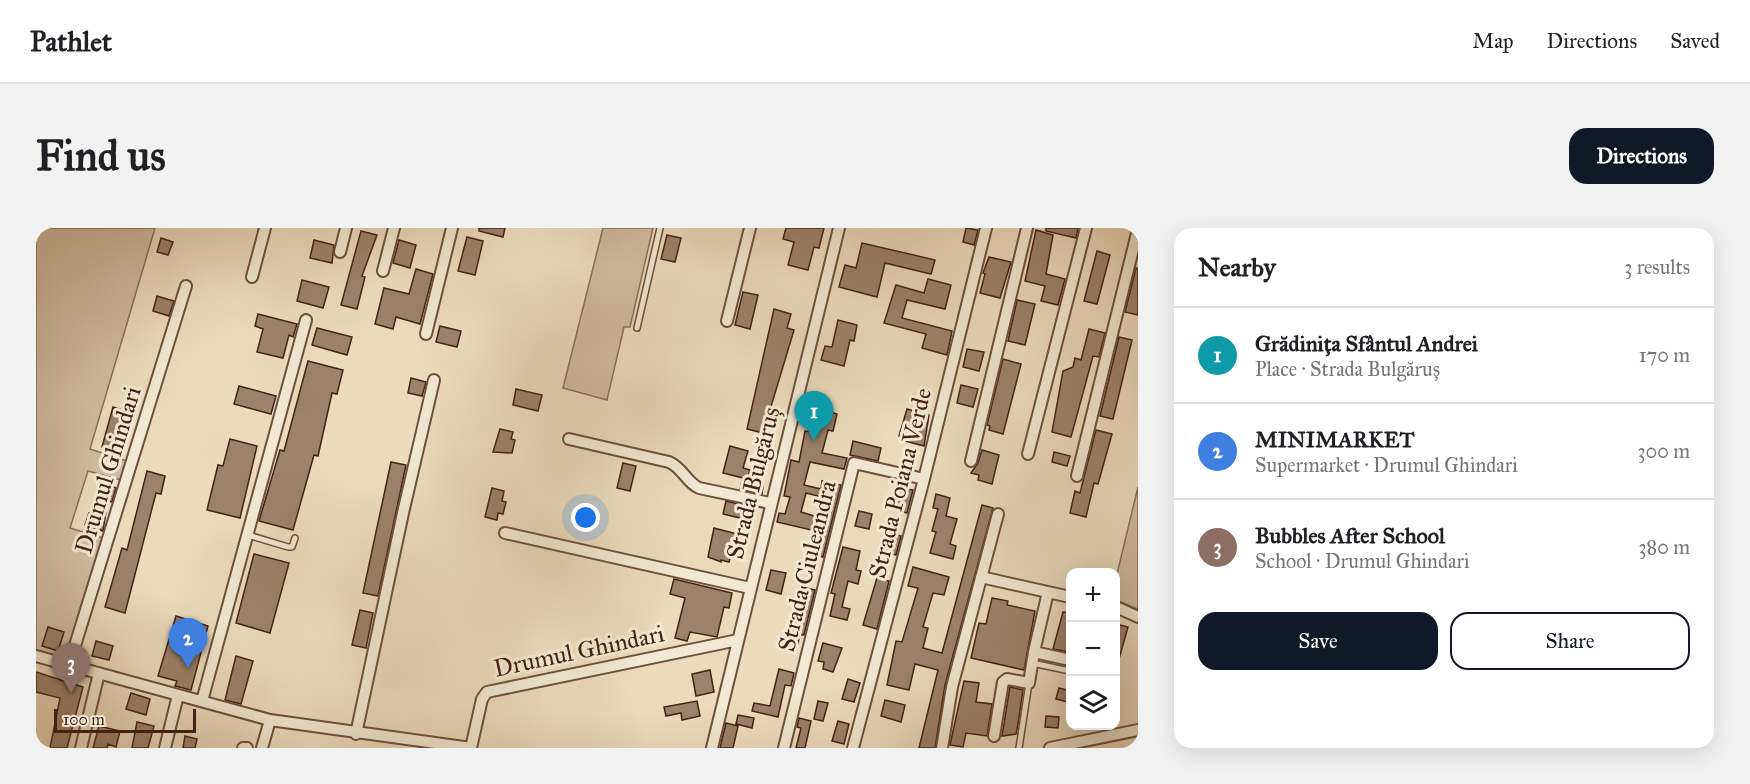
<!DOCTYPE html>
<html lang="en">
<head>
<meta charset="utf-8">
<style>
  body { margin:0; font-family:"IM FELL Great Primer",serif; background:#f2f2f2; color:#202124 }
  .controls { position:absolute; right:18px; bottom:18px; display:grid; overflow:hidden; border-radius:12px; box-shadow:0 6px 24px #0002 }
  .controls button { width:54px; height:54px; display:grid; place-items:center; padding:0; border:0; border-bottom:2px solid #e0e0e0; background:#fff; color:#202124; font:30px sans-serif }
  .scale { position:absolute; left:18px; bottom:15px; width:142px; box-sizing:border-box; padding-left:6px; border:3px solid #442215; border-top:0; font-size:16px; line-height:21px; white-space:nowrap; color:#442215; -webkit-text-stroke:4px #f2e8d3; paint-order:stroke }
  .you { position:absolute; left:550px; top:290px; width:21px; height:21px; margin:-15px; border:4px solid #fff; border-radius:50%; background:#1a73e8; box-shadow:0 0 0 9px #1a73e833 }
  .badge { display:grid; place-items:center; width:39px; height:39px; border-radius:50%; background:#111827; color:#fff; font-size:20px; font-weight:700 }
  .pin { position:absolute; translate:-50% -50px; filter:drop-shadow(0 2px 3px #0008) }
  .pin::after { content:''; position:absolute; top:32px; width:21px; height:18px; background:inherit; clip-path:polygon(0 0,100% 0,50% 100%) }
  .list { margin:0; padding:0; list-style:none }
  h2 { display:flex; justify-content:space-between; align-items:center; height:78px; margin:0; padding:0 24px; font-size:26px }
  h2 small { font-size:20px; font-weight:400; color:#757577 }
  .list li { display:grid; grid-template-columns:39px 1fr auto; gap:18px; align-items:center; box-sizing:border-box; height:96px; padding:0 24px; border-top:2px solid #e0e0e0 }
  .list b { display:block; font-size:22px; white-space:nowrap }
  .list p { margin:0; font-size:20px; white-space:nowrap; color:#757577 }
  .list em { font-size:20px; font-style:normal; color:#757577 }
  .actions { display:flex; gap:12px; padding:18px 24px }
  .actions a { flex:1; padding:14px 0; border:2px solid #111827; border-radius:18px; text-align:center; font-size:21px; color:#111827 }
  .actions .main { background:#111827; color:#fff }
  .icon { flex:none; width:33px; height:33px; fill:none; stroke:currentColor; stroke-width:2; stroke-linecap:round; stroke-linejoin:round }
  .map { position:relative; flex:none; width:1102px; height:520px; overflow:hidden; border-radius:18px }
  header { display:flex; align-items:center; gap:36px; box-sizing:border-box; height:84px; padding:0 30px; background:#fff; border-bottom:2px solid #e0e0e0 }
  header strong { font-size:28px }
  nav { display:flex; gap:33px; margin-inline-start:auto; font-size:21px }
  .intro { display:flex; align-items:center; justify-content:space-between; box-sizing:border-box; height:144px; padding:0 36px }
  h1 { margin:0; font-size:42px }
  .button { padding:15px 27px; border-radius:18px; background:#111827; color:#fff; font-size:21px; font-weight:700 }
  main { display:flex; gap:36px; padding:0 36px }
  aside { flex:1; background:#fff; border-radius:18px; box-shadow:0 6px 24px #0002 }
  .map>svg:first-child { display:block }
  .green { fill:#cfbca0; stroke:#8a6f5a; stroke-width:1.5 }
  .building { fill:#9b826c; stroke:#442215; stroke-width:1.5; fill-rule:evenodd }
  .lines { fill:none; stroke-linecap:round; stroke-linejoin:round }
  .lane-casing { stroke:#6e503f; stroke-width:8 }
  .street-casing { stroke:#6e503f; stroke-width:14 }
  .lane { stroke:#f2e8d3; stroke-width:5 }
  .street { stroke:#f2e8d3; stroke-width:10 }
  .labels { text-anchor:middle; stroke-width:6; stroke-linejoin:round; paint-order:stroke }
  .street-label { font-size:24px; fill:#442215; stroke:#f2e8d3 }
</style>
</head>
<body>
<header>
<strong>Pathlet</strong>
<nav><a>Map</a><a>Directions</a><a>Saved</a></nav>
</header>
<div class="intro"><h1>Find us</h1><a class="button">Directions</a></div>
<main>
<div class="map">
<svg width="1102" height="520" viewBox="0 0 1102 520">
  <rect width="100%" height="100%" fill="#ebdbbc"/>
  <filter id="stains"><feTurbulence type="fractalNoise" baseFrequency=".00333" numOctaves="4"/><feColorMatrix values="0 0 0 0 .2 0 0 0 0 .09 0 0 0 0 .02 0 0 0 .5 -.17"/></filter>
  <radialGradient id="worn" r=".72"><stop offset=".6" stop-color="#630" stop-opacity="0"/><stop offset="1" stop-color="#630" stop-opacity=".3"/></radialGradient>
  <path class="green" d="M0 0H119L54 221 91 233 85 252 52 243 34 300 67 310 29 431 0 423Z
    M567 0H617L594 99H588L571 172 527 160Z
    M1102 259V381L1080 372V350Z"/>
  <path class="building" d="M443 0H469L467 9 443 3Z
    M750 0H788L783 20 778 19 772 42 752 37 758 14 747 11Z
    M930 0 942 2 938 17 927 14Z
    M1010 0H1042L1040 10 1010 3Z
    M1000 2 1017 7 1010 46 1029 51 1022 77 1005 73 1009 58 989 53Z
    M325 3 341 7 326 48 329 49 321 81 305 77Z
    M631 7 645 10 639 34 625 31Z
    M431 9 447 13 439 47 422 43Z
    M125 10 137 14 132 27 121 24Z
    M278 12 298 17 296 35 274 30Z
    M363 12 380 17 374 40 357 35Z
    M826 15 899 32 895 46 849 35 841 69 803 59 809 37 820 40Z
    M1061 23 1074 27 1061 76 1048 73Z
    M953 29 975 34 964 70 944 65 949 46 947 45Z
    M1100 40H1102V87L1089 84Z
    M380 41 397 46 384 96 360 89 357 101 339 96 348 60 373 66Z
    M892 51 915 57 909 81 871 72 866 90 916 103 911 127 886 120 890 106 848 95 860 57 888 65Z
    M266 52 293 59 287 80 261 73Z
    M707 64 722 67 714 101 699 97Z
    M121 68 138 73 133 88 117 83Z
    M981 72 999 76 989 117 972 113Z
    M738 81 755 86 751 100 758 102 727 205 711 201Z
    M222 86 261 96 257 109 253 107 247 130 221 124 227 101 219 98Z
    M802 92 821 97 818 113 814 112 808 138 785 132 789 118 796 119Z
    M404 98 425 103 421 119 400 114Z
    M281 100 316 109 311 127 276 117Z
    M1053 101 1069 105 1063 129 1057 128 1035 209 1016 204 1027 143 1037 139 1039 130 1045 132Z
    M1083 109 1096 112 1077 191 1064 188Z
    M931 121 948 124 943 143 927 139Z
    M967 131 985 136 967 206 953 202 954 198 951 197Z
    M272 133 307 142 301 166 296 165 282 228 278 227 257 302 223 293 244 222 248 223Z
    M375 150 390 154 386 168 372 165Z
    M925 157 942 161 937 179 921 175Z
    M203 158 240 168 235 186 198 176Z
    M480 161 506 167 502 183 477 177Z
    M77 179 98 186 86 225 66 219Z
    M779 180 801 186 797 203 792 202 786 225 811 230 808 241 774 234 768 257 785 261 786 253 805 257 787 329 774 325 780 303 741 294 743 285 749 286 754 269 748 268 755 232 763 234 769 203 776 204ZM770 265 790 270 785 290 765 284Z
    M871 181 893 187 888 218 869 213 870 210 863 208Z
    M464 201 477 204 475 211 479 212 476 225 457 224Z
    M1060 202 1076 206 1062 256 1058 255 1050 289 1034 285 1039 263 1044 265Z
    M194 211 221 218 204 290 171 282 182 237 187 238Z
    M817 213 845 220 842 233 814 227Z
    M694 218 712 223 707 240 714 242 711 251 687 245Z
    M946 222 963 227 956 256 942 252 943 247 935 245 942 235Z
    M1018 224 1034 228 1031 238 1016 234Z
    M355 234 370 237 342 368 327 365Z
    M587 235 600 238 594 263 581 260Z
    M111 243 129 248 125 266 120 265 89 385 69 379 86 320 91 322Z
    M706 253 727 258 726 266 704 261Z
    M72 257 80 260 76 274 67 271Z
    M863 259 877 262 871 285 857 281Z
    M456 260 468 263 466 273 470 274 467 286 462 285 461 292 449 289Z
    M900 266 914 270 910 288 921 291 914 316 920 318 917 331 894 325 900 304 896 303 902 281 897 280Z
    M690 273 711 278 708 291 687 286Z
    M946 277 957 280 909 457 899 520H883L902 442 879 436 873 462 851 457 860 413 866 414 882 360 872 358 877 339 913 349 908 367 897 365 887 399 892 400 887 420 906 425Z
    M59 281 70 284 67 303 49 297 53 285 57 286Z
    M823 283 836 286 833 301 819 298Z
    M678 300 705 307 702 317 698 316 693 334 685 332V334L672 329Z
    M851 304 865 308 860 327 846 323Z
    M807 319 824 323 820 342 825 343 822 356 812 353 806 379 814 381 811 392 794 388 799 366 795 365Z
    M218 326 253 335 234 405 200 395Z
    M735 342 750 345 745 366 730 362Z
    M841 350 853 353 841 401 827 397Z
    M638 351 696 365 693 380 688 379 681 409 654 404 651 413 639 410 649 370 634 366Z
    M766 359 779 362 768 407H764L761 419 749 416Z
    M956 370 972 373 971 377 999 383 988 442 935 430 943 395 950 396Z
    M324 382 337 385 330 420 316 417Z
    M1027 384 1035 385 1034 424 1017 421Z
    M140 388 172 398 155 462 139 458 141 453 122 448Z
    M1080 396 1092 399 1083 431H1080Z
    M12 399 28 404 22 423 6 418Z
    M60 413 77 418 73 432 56 428Z
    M787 415 806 420 797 444 787 441 788 434 782 433Z
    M200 428 217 433 205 476 189 472Z
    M743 441 758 445 755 458 749 457 742 489 716 483 718 475 734 478Z
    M674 442 678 464 660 468 656 446Z
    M0 444 47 459 31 520H14L24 470 0 464Z
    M812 451 824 455 818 474 806 471Z
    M928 453 943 455 940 474 956 476 951 508 930 505 927 519 914 517Z
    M974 459 987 462 982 496 980 506 966 508Z
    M1023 460 1035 463V475L1020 471Z
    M95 465 114 471 110 487 90 481Z
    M849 472 869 477 865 494 845 488Z
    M661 473 664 488 646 492 645 485 630 488 628 479Z
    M782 473 792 475 787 493 778 491Z
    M702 487 718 490 716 500 700 496Z
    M1010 488 1023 489 1022 500 1009 499Z
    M763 490 775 493 769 520H760L765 500 761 499Z
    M802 493 813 496 808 516 796 513Z
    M101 494 118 498 112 520H96Z
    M690 495 702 498 697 520H684Z
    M63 498 84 503 80 519 72 516 71 520H57Z
    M149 508 161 511 159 520H147Z"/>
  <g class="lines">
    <g class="lane-casing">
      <path id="lane" d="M601 100 624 0
        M212 307 252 319H256L259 310
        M996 435 1034 443
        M983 520 993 455"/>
    </g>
    <g class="street-casing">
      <path id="street" d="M304 24 310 0
        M347 43 358 0
        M216 49 229 0
        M691 93 714 0
        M390 106 416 0
        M533 211 633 234C647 240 650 254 663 260L734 275
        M992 226 1050 0
        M935 233 991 0
        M1041 248 1102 1
        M469 305 714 360
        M945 349 1034 369
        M1012 364 998 424 1034 432
        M1080 379 1102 389
        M0 428 234 492 435 520 446 471 451 464 702 412
        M33 437 150 58
        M166 473 270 92
        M320 506 367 285 398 152
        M958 508 967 454 971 451 993 455 998 424
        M45 520 63 445
        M129 520 142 467
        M207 520H211
        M226 520 234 492
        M676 520 803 0
        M748 520 818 235 888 251
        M817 520 888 251 950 0
        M906 520 916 459 962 286
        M1014 520 1102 502"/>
    </g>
    <use href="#lane" class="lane"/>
    <use href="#street" class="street"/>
  </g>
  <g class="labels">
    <g class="street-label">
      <text transform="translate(72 242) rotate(-73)" y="8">Drumul Ghindari</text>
      <text transform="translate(717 255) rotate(-76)" y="8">Strada Bulgăruș</text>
      <text transform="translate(864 255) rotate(-76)" y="8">Strada Poiana Verde</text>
      <text transform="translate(771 338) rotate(-76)" y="8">Strada Ciuleandra</text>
      <text transform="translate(543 423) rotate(-12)" y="8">Drumul Ghindari</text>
    </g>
  </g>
  <rect width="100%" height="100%" filter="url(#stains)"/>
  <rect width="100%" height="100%" fill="url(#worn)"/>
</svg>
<div class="controls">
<button>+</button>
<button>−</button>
<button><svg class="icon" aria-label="layers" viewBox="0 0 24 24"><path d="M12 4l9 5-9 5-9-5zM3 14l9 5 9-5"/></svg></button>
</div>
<div class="scale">100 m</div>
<div class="you"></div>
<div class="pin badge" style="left:778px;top:213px;background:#0f9aa8">1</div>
<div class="pin badge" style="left:152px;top:440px;background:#3f7fe0">2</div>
<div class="pin badge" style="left:35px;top:465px;background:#8d6e63">3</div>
</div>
<aside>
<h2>Nearby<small>3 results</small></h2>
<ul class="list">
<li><span class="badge" style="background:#0f9aa8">1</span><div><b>Grădinița Sfântul Andrei</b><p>Place · Strada Bulgăruș</p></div><em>170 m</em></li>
<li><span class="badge" style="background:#3f7fe0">2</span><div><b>MINIMARKET</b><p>Supermarket · Drumul Ghindari</p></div><em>300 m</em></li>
<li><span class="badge" style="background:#8d6e63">3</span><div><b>Bubbles After School</b><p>School · Drumul Ghindari</p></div><em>380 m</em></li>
</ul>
<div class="actions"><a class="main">Save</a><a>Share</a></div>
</aside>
</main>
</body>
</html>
